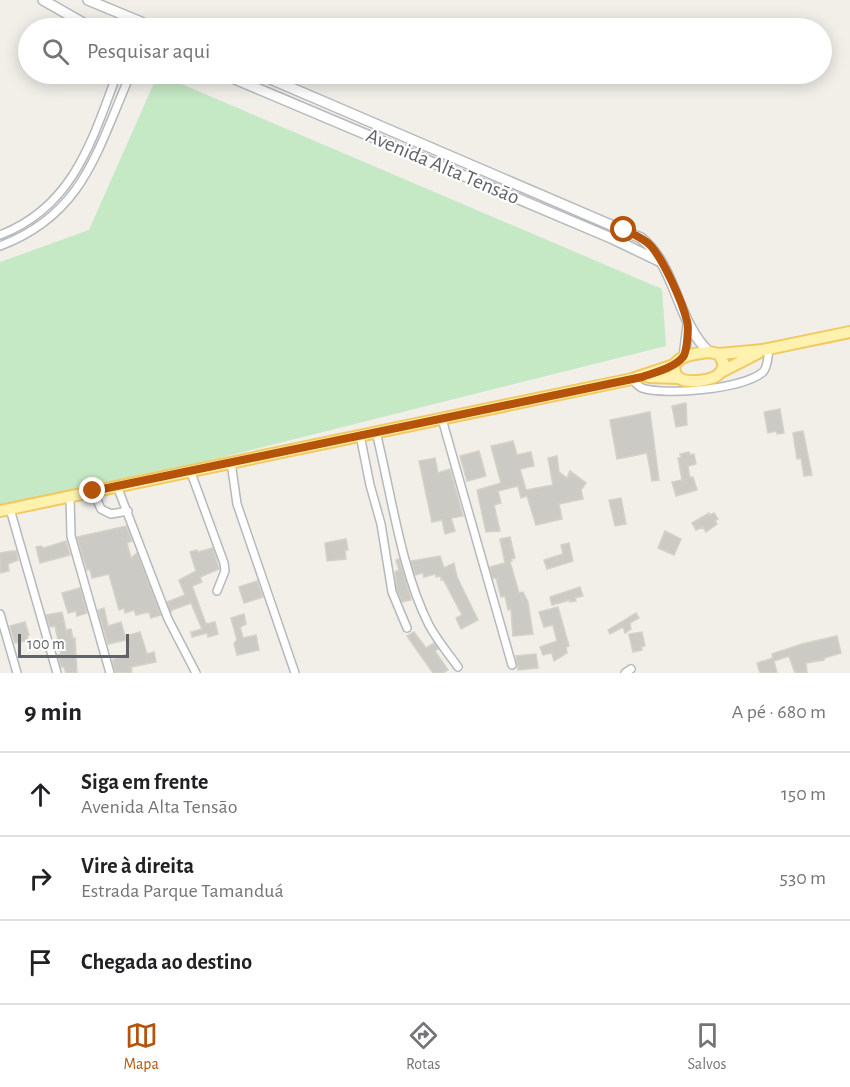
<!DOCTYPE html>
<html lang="pt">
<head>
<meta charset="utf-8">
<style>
  body { margin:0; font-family:"Alegreya Sans",sans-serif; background:#f2f2f2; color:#202124 }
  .scale { position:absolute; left:18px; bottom:15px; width:111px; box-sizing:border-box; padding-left:6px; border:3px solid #5f6368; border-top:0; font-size:16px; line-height:21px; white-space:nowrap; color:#5f6368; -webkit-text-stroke:4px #fff; paint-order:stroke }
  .stop { position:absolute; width:18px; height:18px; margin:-14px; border:4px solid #b45309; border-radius:50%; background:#fff }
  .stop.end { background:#b45309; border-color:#fff; box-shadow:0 2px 6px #0008 }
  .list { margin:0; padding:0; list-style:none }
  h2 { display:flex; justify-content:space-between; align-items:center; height:78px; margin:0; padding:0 24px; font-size:26px }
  h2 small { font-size:20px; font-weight:400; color:#757577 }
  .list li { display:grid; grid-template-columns:39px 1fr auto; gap:18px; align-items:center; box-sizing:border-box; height:84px; padding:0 24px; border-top:2px solid #e0e0e0 }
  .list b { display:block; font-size:22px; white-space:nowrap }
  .list p { margin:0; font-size:20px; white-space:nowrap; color:#757577 }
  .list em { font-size:20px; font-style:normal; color:#757577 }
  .icon { flex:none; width:33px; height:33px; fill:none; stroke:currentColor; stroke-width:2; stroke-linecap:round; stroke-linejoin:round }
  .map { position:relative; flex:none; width:850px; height:673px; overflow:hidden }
  .search { position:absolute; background:#fff; box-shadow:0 3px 15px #0003; left:18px; right:18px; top:18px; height:66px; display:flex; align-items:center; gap:15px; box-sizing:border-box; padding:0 21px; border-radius:33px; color:#757577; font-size:22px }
  .sheet { height:330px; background:#fff }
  nav { display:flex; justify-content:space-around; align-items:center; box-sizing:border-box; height:84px; border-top:2px solid #e0e0e0; background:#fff; font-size:16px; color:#757577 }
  nav a { display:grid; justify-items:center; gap:3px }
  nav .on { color:#b45309 }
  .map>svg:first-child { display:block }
  .green { fill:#c5e8c5 }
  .building { fill:#cccac5; stroke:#d6d1c6; stroke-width:1.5 }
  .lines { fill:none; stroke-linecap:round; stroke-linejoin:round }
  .street-casing { stroke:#b5b8bc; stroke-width:10 }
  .secondary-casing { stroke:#b6babf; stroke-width:12 }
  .primary-casing { stroke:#f2c960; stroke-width:14 }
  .street { stroke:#fff; stroke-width:7 }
  .secondary { stroke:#fff; stroke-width:9 }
  .primary { stroke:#fff2af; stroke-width:10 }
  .route { stroke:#b45309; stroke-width:8 }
  .labels { text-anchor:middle; stroke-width:4.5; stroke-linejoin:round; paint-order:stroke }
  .street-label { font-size:21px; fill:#5f6368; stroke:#fff }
</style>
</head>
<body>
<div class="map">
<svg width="850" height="673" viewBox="0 0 850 673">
  <rect width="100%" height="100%" fill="#f1efe8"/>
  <path class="green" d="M158 74 662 289 666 346 203 462 0 505V262L89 230Z"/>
  <path class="building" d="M686 403 687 425 676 427 672 406Z
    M780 409 784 433 777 434 776 431 768 433 764 412Z
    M650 412 659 480 652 481 647 453 617 459 610 420Z
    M803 431 812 475 804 476 801 458 797 459 793 433Z
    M513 441 517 455 531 452 534 466 520 469 526 490 553 485 548 458 557 456 559 472 567 478 570 471 586 483 581 490 583 499 559 504 562 519 536 525 527 496 521 498 518 486 498 491 501 503 494 505 500 531 486 532 477 490 501 483 491 446Z
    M479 451 486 476 467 481 460 456Z
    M689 452 690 455 694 454 696 464 688 466 690 478 693 477 697 490 676 496 672 482 682 480 678 458H681L680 454Z
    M435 458 438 473 450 469 463 516 451 518 455 531 445 534 442 520 432 522 419 461Z
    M621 498 626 524 615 526 609 500Z
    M709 513 710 515 714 513 718 519 715 521 717 524 706 532 703 527 696 530 692 523Z
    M126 526 132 541 127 543 131 558 137 553 161 615 151 618 149 612 136 615 134 610 125 613 124 608 119 610 109 574 92 578 90 569 87 570 77 537Z
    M665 531 681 539 674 555 658 548Z
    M510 537 515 558 511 559 512 561 510 562 519 593 523 592 528 602 533 634 513 636 511 609 508 610 505 596 501 597 496 578H493L490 567 505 563 500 539Z
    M346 539 348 550H345L346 559 327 561 325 543Z
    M66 541 70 555 40 563 36 547 41 546 44 548Z
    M569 543 573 561 547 569 544 560 563 554 561 545Z
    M213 548 219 569 200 577 202 582 192 586 206 624 215 622 218 634 208 637 207 633 192 637 191 632 202 629 191 603 172 610 171 612 167 602 185 595 179 580 196 571 190 552 197 550 198 552Z
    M12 551H16L18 560 8 564 9 571 0 573V553Z
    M440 556 444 568 454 563 457 577 478 620 461 629 456 618 462 615 443 579 441 580V576L436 577 435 574 424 577 423 573 415 575 411 561Z
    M399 559 410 595 411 600 402 602 397 590 395 573 396 571 399 570 396 560Z
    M257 581 263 597 244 603 239 587Z
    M580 587 583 596 575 598 576 601 570 602V600L552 605 550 597Z
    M80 588 87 613 77 616 76 611 68 613 62 593Z
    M558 607 569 646 566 647 567 653 554 661 552 653 543 655 540 647 557 641 553 625 544 627 539 612Z
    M104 608 108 626 121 622 126 640 108 644 98 610Z
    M62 612 66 630 71 629 73 639 75 638 77 673H66L64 667H61L58 655 61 654 55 626 50 627 46 615Z
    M636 613 639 618 630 623 631 629 625 633 623 627 610 634 608 630Z
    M244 614 246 624 240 627 243 638 256 635 259 650 237 655 234 643 237 640 231 618Z
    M25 622 29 635 27 636 28 640 15 643 10 626Z
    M140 632 147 654 154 652 156 662 131 667 132 672 116 673 112 660 130 653 126 636Z
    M414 632 426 648 434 643 438 649 435 651 448 670 443 673H433L407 636Z
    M642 632 645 646 641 647 642 650 633 652 629 634Z
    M837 636 841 653 824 658V660L806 663 807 673H795L789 656 774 661 777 673H760L757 663 773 658 772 654 802 644Z
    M536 654 538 668 518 670 516 656Z"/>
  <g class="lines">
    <g class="street-casing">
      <path id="street" d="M0 235C73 207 92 141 117 74
        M0 246C82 215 96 154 128 80L133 74
        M632 379C635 383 638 386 642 388 667 396 743 389 763 372 768 367 768 355 769 349
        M442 419 512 665
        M376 432C391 492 401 570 429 625 437 640 448 653 458 667
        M360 435 370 485 381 524 392 592 407 628
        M231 462 237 504 295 673
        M190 470 224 563 225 571 217 591
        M117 486 168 619 196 673
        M93 491 101 509 111 514 128 511
        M70 496 71 536 110 673
        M10 509 57 673
        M0 614 17 673
        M625 673 631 669"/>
    </g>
    <g class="secondary-casing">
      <path id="secondary" d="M43 0 92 28
        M88 0 141 22
        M126 28 129 25 141 22 150 28
        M223 74 611 238 661 262
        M259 74 641 238C677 267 676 321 709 352
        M684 357 688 325"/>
    </g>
    <g class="primary-casing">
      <path id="primary" d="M709 352 719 354 724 364C723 366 722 371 720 373 713 381 688 384 679 378 675 375 674 370 674 365 682 354 696 354 709 352Z
        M719 354 763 350 850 332
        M721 372 758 353
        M649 377 679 378
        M0 511 632 379 674 365"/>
    </g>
    <use href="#street" class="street"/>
    <use href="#secondary" class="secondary"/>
    <use href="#primary" class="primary"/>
  </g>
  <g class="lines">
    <path class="route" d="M93 491 642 377C656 372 674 368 683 357 687 352 689 327 687 321 682 301 664 261 651 246 644 238 633 234 624 230"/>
  </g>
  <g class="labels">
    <g class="street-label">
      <text transform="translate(443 166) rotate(23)" y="7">Avenida Alta Tensāo</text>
    </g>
  </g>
</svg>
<div class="scale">100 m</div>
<div class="stop" style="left:624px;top:230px"></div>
<div class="stop end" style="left:93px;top:491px"></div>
<div class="search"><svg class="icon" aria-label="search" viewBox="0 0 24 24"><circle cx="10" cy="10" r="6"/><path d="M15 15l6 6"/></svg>Pesquisar aqui</div>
</div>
<section class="sheet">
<h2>9 min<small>A pé · 680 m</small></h2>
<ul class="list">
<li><svg class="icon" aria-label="ahead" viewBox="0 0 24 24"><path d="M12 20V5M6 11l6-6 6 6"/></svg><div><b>Siga em frente</b><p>Avenida Alta Tensāo</p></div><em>150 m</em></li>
<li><svg class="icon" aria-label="right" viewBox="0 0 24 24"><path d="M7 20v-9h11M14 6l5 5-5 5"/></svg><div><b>Vire à direita</b><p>Estrada Parque Tamanduá</p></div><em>530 m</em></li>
<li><svg class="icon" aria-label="arrive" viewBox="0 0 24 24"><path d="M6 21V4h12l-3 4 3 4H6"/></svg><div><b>Chegada ao destino</b></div></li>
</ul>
</section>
<nav>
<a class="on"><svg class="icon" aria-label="map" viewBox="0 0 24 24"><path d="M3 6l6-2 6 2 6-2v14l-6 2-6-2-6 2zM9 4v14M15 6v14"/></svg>Mapa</a>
<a><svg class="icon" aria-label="directions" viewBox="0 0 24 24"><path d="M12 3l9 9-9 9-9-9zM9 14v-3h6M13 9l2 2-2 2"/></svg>Rotas</a>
<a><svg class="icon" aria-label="saved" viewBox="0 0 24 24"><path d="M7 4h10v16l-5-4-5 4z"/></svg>Salvos</a>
</nav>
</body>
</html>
